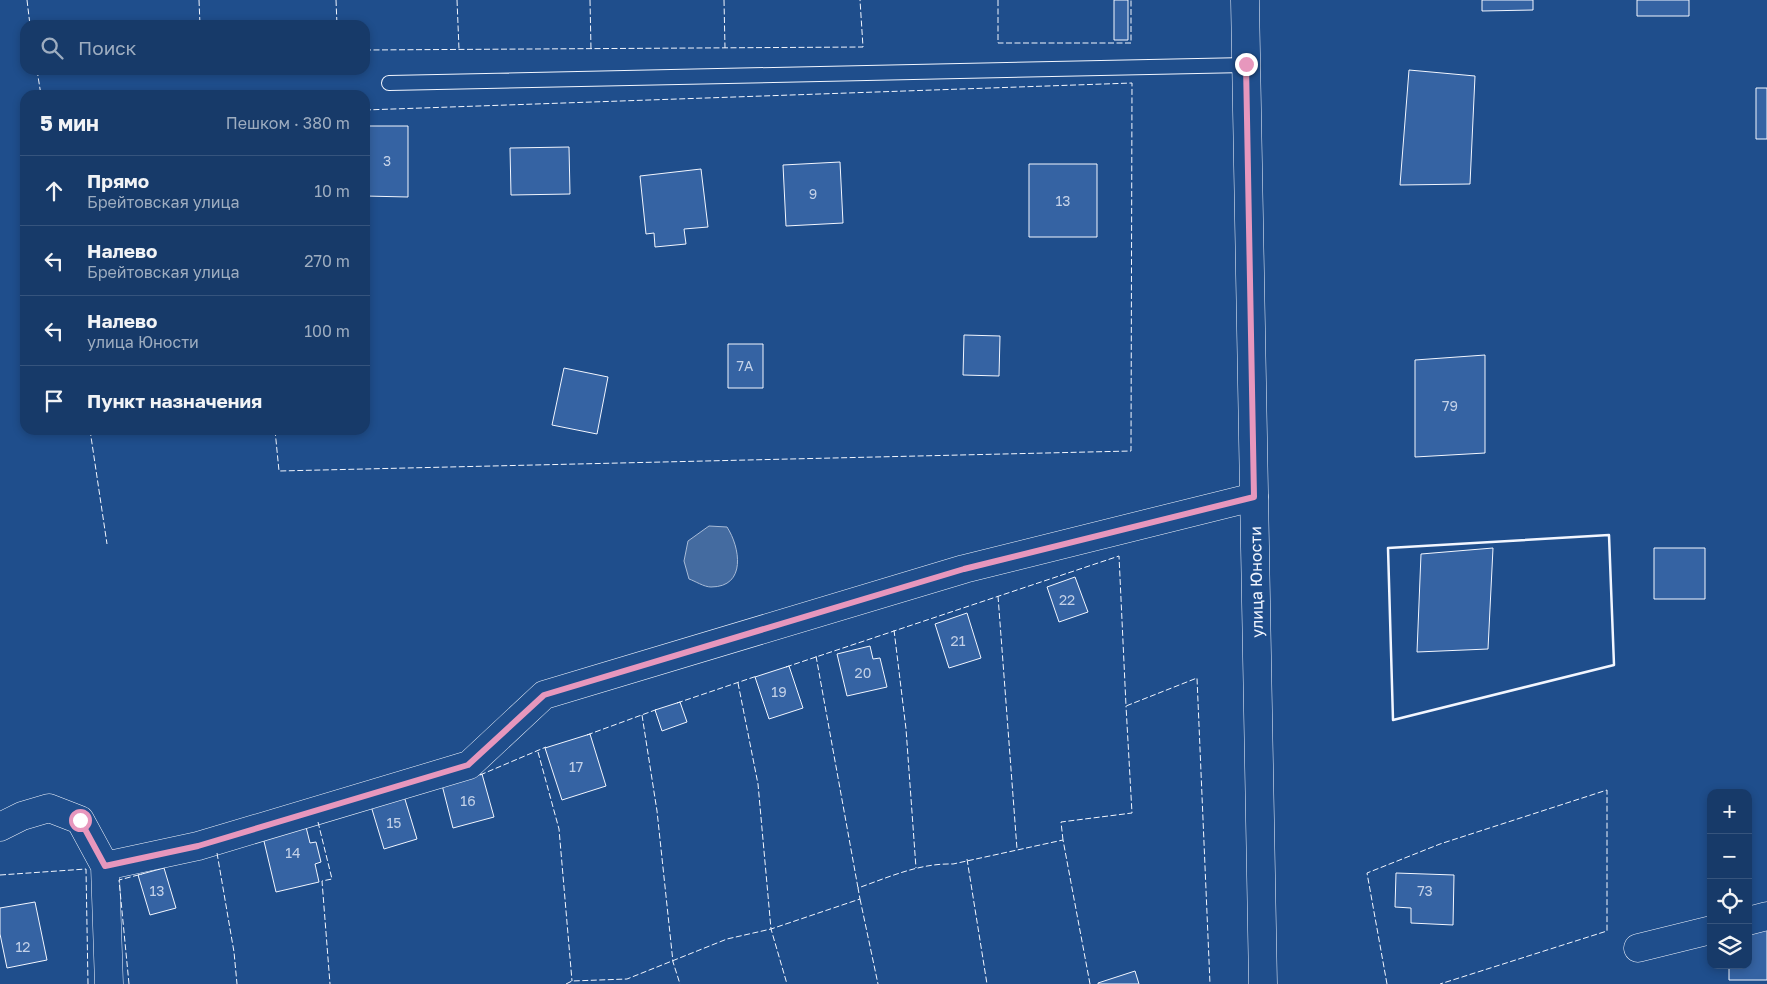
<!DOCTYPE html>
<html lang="ru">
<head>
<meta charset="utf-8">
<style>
  body { margin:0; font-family:"Golos Text",sans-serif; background:#20416f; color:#f1f3f6 }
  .controls { position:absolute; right:15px; bottom:15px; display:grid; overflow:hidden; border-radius:10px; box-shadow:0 2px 8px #0003 }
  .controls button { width:45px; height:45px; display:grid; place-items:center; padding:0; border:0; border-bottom:1px solid #36547d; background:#173a69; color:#f1f3f6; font:25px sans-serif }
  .stop { position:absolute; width:15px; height:15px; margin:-11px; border:4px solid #e797bd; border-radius:50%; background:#fff }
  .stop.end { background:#e797bd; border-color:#fff; box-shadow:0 1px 5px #0008 }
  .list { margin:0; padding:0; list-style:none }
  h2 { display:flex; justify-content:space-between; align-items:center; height:65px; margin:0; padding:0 20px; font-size:21px }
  h2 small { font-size:16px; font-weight:400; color:#9eadc0 }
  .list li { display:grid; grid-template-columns:32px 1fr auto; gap:15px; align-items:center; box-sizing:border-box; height:70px; padding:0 20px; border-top:1px solid #36547d }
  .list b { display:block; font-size:19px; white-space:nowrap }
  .list p { margin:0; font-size:16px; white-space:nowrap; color:#9eadc0 }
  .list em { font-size:16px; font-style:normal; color:#9eadc0 }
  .icon { flex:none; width:28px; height:28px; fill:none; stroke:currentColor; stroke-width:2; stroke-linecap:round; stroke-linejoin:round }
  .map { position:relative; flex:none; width:1767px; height:984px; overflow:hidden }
  .search { position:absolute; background:#173a69; box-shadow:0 2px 8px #0003; left:20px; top:20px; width:350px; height:55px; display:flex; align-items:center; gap:12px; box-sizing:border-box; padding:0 18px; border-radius:15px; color:#9eadc0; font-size:19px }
  .panel { position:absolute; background:#173a69; box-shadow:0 2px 8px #0003; left:20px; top:90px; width:350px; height:345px; border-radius:15px }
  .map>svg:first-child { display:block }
  .water { fill:#446ba0; stroke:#a8bbd7 }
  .building { fill:#3563a3; stroke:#f2f6ff }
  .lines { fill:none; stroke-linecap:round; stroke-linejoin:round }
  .lane-casing { stroke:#f2f6ff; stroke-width:16 }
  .street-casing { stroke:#f2f6ff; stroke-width:29 }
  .secondary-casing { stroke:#f2f6ff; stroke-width:29 }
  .lane { stroke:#1f4e8c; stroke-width:14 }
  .street { stroke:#1f4e8c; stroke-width:28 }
  .secondary { stroke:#1f4e8c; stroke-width:28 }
  .fence { stroke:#f2f6ff; stroke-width:1; stroke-dasharray:6 2.5; stroke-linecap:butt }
  .wall { stroke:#f2f6ff; stroke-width:2.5 }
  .route { stroke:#e797bd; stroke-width:6 }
  .labels { text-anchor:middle; stroke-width:4; stroke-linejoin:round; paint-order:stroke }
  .number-label { font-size:14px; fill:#c3d1e8 }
  .street-label { font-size:16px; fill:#f2f6ff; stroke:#1f4e8c }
</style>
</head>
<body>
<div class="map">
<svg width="1767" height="984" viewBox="0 0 1767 984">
  <rect width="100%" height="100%" fill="#1f4e8c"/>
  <path class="water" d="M709 526 727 527C740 547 747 587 711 587 704 587 695 581 689 579L684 561 688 541Z"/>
  <path class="building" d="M1114 0H1128V40H1114Z
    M1482 0H1533V10L1482 11Z
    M1637 0H1689V16H1637Z
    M1409 70 1475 76 1470 184 1400 185Z
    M1756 88H1767V139H1756Z
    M365 126H408V197L365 196Z
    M569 147 570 194 511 195 510 148Z
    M840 162 843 223 786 226 783 165Z
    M1029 164H1097V237H1029Z
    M701 169 708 227 684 229 686 244 655 247 654 233 646 234 640 176Z
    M964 335 1000 336 999 376 963 375Z
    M728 344H763V388H728Z
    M1485 355V453L1415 457V360Z
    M564 368 608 377 597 434 552 425Z
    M1493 548 1488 649 1417 652 1421 554Z
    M1654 548H1705V599H1654Z
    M1075 577 1088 612 1059 622 1047 587Z
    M967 613 981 658 949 668 935 624Z
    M870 646 873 659 880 658 887 687 847 696 837 654Z
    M789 666 803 708 769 719 755 677Z
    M680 702 687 722 662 731 655 710Z
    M590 734 606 786 562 800 545 748Z
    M482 774 494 817 453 828 442 785Z
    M404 796 417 839 384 849 371 806Z
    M306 827 310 843 316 842 321 862 315 864 319 882 276 892 263 837Z
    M164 868 176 908 150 915 138 875Z
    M1396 873 1454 875 1453 925 1411 923V908L1395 907Z
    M35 902 47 960 7 968 0 934V908Z
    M1748 930H1767V980H1729V965H1748Z
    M1135 971 1139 984H1098V983Z"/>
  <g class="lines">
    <g class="lane-casing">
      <path id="lane" d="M389 83 1246 65"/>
    </g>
    <g class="street-casing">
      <path id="street" d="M0 827 22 816 49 808 80 820 105 866 198 846 469 765 544 695 964 569 1254 497
        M105 866 109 984
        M1748 921 1767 916
        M1638 948 1711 930"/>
    </g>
    <g class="secondary-casing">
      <path id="secondary" d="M1245 0 1263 984"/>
    </g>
    <use href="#lane" class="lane"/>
    <use href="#street" class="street"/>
    <use href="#secondary" class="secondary"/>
    <path class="fence" d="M27 0 30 25
      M199 0 200 25
      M336 0 337 25
      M457 0 459 49
      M590 0 591 49
      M724 0 725 48
      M998 0V43H1131V0
      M365 50 863 47 860 0
      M37 70 41 95
      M90 430 107 544
      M275 430 279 471 1131 451 1132 83 365 110
      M998 596 1017 849
      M894 630 906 729 916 868
      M816 656 858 888
      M786 667 1119 556 1126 706 1197 678 1210 984
      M738 683 758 784 771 929 787 984
      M677 703 757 676
      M642 715 657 811 673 962 680 984
      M587 735 658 709
      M538 752 559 829 572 981
      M480 775 546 747
      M318 822 332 879 322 881 330 984
      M1063 840 1061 822 1132 813 1126 706
      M217 853 234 952 237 984
      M967 859 987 984
      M0 875 86 869 88 984
      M860 899 878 984
      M129 984 119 880 142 874
      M566 984 572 981 627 979 727 939 771 929 860 899 858 888C889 877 920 863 953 864L1063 840 1090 984
      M1387 984 1367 873 1440 844 1607 790V931L1440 984"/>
    <path class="wall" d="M1609 535 1614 665 1393 720 1388 548Z"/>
  </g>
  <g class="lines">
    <path class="route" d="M80 820 105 866 198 846 468 765 544 695 964 569 1254 497 1246 64"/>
  </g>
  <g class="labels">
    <g class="number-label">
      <text x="387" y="166">3</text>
      <text x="813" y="199">9</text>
      <text x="1063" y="206">13</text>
      <text x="745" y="371">7А</text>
      <text x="1450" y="411">79</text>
      <text x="1067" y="605">22</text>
      <text x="958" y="646">21</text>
      <text x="863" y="678">20</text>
      <text x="779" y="697">19</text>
      <text x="576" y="772">17</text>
      <text x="468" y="806">16</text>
      <text x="394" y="828">15</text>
      <text x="293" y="858">14</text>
      <text x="157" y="896">13</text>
      <text x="1425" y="896">73</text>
      <text x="23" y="952">12</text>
    </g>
    <g class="street-label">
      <text transform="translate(1256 582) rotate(-91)" y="6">улица Юности</text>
    </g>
  </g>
</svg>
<div class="controls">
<button>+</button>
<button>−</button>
<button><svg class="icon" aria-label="locate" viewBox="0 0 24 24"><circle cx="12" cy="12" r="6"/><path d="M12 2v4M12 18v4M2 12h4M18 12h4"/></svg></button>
<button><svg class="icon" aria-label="layers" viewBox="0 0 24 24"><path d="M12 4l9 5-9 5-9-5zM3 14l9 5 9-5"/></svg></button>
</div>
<div class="stop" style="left:80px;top:820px"></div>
<div class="stop end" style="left:1246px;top:64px"></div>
<div class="search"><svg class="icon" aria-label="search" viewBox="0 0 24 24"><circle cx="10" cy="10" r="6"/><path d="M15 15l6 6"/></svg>Поиск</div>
<section class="panel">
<h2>5 мин<small>Пешком · 380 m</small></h2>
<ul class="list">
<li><svg class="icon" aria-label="ahead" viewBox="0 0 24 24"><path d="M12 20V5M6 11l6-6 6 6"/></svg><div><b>Прямо</b><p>Брейтовская улица</p></div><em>10 m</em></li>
<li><svg class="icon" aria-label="left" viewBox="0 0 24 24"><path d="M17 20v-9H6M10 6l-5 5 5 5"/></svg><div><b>Налево</b><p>Брейтовская улица</p></div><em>270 m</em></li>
<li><svg class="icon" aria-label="left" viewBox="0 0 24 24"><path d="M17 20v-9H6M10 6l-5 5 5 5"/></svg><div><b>Налево</b><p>улица Юности</p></div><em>100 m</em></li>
<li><svg class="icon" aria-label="arrive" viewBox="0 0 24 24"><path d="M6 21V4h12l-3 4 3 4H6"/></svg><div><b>Пункт назначения</b></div></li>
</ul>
</section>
</div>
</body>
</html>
